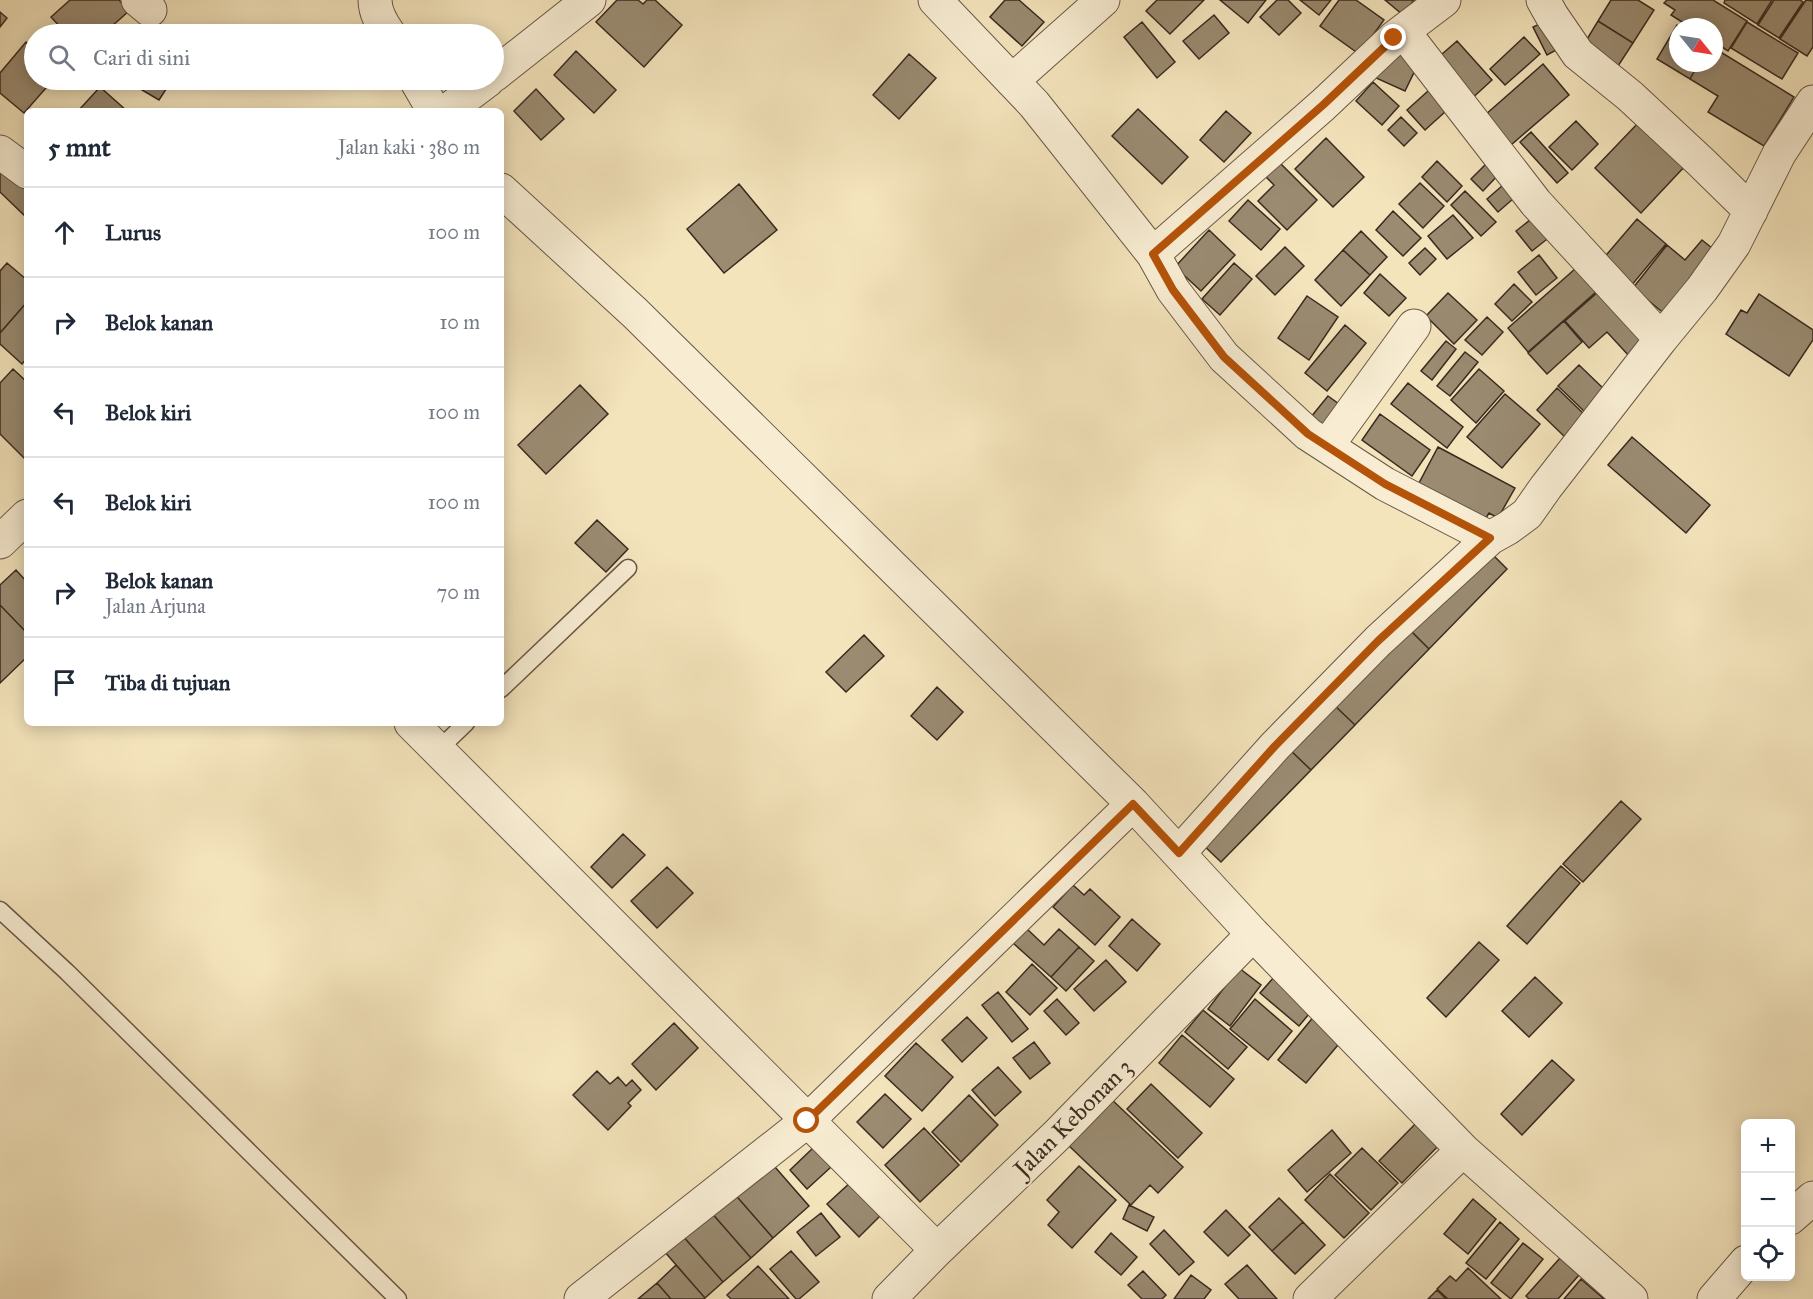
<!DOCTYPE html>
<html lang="id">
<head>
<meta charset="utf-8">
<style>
  body { margin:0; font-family:"IM FELL Great Primer",serif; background:#f6f6f7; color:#1f2937 }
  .controls { position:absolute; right:18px; bottom:18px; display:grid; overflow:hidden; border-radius:9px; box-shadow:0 3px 15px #0003 }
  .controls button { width:54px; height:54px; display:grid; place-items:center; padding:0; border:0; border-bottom:2px solid #e0e1e3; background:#fff; color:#1f2937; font:30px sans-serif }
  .compass { position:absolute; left:1669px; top:18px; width:54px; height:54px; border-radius:50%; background:#fff; box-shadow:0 3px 15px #0003; rotate:120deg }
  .stop { position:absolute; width:18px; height:18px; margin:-14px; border:4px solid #b45309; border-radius:50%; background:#fff }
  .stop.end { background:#b45309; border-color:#fff; box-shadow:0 2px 6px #0008 }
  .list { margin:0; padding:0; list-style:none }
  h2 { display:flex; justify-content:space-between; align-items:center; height:78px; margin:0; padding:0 24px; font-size:26px }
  h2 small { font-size:20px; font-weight:400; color:#747a83 }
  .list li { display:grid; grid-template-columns:39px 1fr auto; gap:18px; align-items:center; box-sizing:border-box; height:90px; padding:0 24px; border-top:2px solid #e0e1e3 }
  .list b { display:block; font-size:22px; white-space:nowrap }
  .list p { margin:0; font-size:20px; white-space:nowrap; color:#747a83 }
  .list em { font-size:20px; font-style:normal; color:#747a83 }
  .icon { flex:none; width:33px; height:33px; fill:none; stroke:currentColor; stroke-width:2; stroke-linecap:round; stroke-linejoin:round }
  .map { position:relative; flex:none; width:1813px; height:1299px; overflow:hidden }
  .search { position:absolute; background:#fff; box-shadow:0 3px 15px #0003; left:24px; top:24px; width:480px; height:66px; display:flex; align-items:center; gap:15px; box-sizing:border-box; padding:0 21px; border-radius:33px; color:#747a83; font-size:22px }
  .panel { position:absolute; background:#fff; box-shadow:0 3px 15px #0003; left:24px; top:108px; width:480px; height:618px; border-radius:9px }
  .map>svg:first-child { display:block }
  .building { fill:#9a8b71; stroke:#392a20; stroke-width:1.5 }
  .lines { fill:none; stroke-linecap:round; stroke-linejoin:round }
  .service-casing { stroke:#685847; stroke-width:19 }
  .minor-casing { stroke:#685847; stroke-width:35 }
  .service { stroke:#f8edd3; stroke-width:16 }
  .minor { stroke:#f8edd3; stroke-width:33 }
  .route { stroke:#b45309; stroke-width:8 }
  .labels { text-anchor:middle; stroke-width:4.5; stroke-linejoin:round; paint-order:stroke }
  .street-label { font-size:24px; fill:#392a20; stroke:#f8edd3 }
</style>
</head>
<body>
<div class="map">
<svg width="1813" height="1299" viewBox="0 0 1813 1299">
  <rect width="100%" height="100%" fill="#f4e4bc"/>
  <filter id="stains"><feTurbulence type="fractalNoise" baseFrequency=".00333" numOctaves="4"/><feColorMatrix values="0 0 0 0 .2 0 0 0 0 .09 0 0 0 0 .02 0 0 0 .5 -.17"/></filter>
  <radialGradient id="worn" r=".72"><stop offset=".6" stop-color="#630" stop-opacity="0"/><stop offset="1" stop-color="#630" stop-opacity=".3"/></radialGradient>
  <path class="building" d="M70 0H119L129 11 103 34H67L51 17Z
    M617 0H638L643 4 647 0H655L682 25 644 67 596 22Z
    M1005 0H1019L1044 22 1022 46 990 17Z
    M1157 0H1204L1170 34 1146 11Z
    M1220 0H1266L1248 23Z
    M1277 0H1288L1301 13 1279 35 1260 17Z
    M1300 0H1331L1319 15Z
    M1339 0H1356L1384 20 1359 54 1320 26Z
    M1385 0H1414L1403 15Z
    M1611 0H1638L1654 10 1633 43 1598 21Z
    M1667 0H1713L1747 21 1728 51 1714 42V27H1690L1671 15 1675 10 1664 3Z
    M1725 0H1772L1757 24 1724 3Z
    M1774 0H1800L1803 2 1779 38 1758 25Z
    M1806 0 1813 1V47L1807 56 1780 39Z
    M0 12 7 18 0 27Z
    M1214 15 1229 33 1199 59 1183 41Z
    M1546 21 1560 48 1547 55 1533 27Z
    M1598 21 1633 43 1618 66 1584 44Z
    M1142 22 1175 62 1157 78 1124 37Z
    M1747 22 1798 53 1782 79 1731 48Z
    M1677 25 1680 27H1678V63H1699L1690 79 1657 59Z
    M156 29 165 34H152Z
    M1524 37 1540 54 1505 85 1490 69Z
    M1457 41 1492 80 1468 102 1433 62Z
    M26 42 34 49V80H53L24 113 0 93V73Z
    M1391 46 1420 60 1405 91 1376 78Z
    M1714 48 1794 97 1764 146 1708 112 1718 96 1690 79 1699 63H1714Z
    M576 51 616 90 594 113 554 75Z
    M909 54 936 78 899 119 873 95Z
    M1543 64 1569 95 1511 145 1485 115Z
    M125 80H172L159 100Z
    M1373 82 1399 106 1382 125 1356 101Z
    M1438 82 1456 102 1425 130 1407 110Z
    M100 87 127 111H78Z
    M536 89 564 119 541 140 514 111Z
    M1138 109 1188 157 1162 184 1112 136Z
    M1226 111 1251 133 1224 162 1200 140Z
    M1401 117 1417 133 1404 146 1388 130Z
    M1576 121 1598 144 1572 170 1549 147Z
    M1640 121 1686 165 1641 213 1595 168Z
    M1531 132 1568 173 1557 183 1520 142Z
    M1326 138 1364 177 1333 207 1295 169Z
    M1276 159 1317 200 1287 230 1258 201 1274 185 1262 173Z
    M1437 161 1462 186 1447 202 1422 177Z
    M1489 161 1501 172 1483 191 1471 179Z
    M0 166 27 185V213L25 216 0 192Z
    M1510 179 1522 191 1498 212 1487 199Z
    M1420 183 1444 206 1423 228 1399 204Z
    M739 184 777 230 724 273 687 229Z
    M1465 191 1496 222 1481 236 1451 205Z
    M1248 200 1280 229 1261 250 1229 221Z
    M1393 211 1421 238 1403 256 1376 230Z
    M1453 215 1473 238 1447 259 1428 236Z
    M1535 216 1551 236 1532 251 1516 231Z
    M1637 219 1666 244 1626 292 1596 267Z
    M1209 230 1235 255 1201 291 1175 267Z
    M1361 231 1387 257 1370 275 1343 250Z
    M1702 240 1717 252 1666 315 1633 288 1667 245 1685 260Z
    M1285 247 1304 266 1275 295 1256 276Z
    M1425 248 1436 259 1420 275 1409 263Z
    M1343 250 1370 275 1341 306 1315 280Z
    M1539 255 1557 278 1536 295 1518 272Z
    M1584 261 1605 284 1528 352 1508 328Z
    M7 263 27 280V302L0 333V271Z
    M1234 263 1252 279 1220 315 1202 299Z
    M1380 274 1406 298 1389 316 1364 293Z
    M1514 284 1532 302 1512 321 1495 304Z
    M1606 285 1652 337 1630 357 1607 332 1589 348 1565 321Z
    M1448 293 1477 320 1454 344 1426 316Z
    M1759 294 1813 330V340L1789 376 1726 334 1741 310 1747 313Z
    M1307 296 1338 317 1309 360 1278 338Z
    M27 302V358L22 364 0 344V333Z
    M1487 317 1503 332 1482 355 1465 340Z
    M1564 321 1582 342 1547 374 1528 353Z
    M1345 325 1366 343 1327 391 1305 373Z
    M1446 341 1456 349 1432 380 1421 371Z
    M1465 352 1478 362 1450 396 1437 386Z
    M1579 365 1608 393 1587 414 1558 386Z
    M13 369 27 382V461L0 434V383Z
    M1479 369 1504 391 1476 423 1451 400Z
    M1408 383 1463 427 1447 448 1391 404Z
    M580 385 608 414 546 474 518 445Z
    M1557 388 1588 418 1567 439 1537 410Z
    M1505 394 1540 424 1502 468 1467 437Z
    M1328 396 1343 407 1326 429 1311 417Z
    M1380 414 1430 450 1412 476 1362 440Z
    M1632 437 1710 505 1686 533 1608 465Z
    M1438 447 1515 488 1498 518 1489 513 1486 518 1419 483Z
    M597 520 628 549 606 572 575 543Z
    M1489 551 1507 569 1429 649 1407 627Z
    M16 570 27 582V633L0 605V585Z
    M0 605 27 633V657L0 683Z
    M1407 627 1429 649 1355 725 1333 704Z
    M864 635 884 656 846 692 826 672Z
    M937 687 963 712 937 740 911 716Z
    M1333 704 1355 725 1311 770 1289 749Z
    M1289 749 1311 770 1221 862 1199 841Z
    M1621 801 1641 819 1583 882 1563 864Z
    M623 834 645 855 612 888 591 867Z
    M1561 866 1580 883 1527 944 1507 926Z
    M667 867 693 893 657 928 631 901Z
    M1073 885 1084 895 1090 889 1120 917 1095 945 1053 907Z
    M1132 919 1160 944 1137 971 1109 946Z
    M1026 928 1044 945 1059 929 1079 947 1051 977 1013 943Z
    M1479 942 1499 960 1446 1017 1427 998Z
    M1079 947 1094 961 1066 991 1051 977Z
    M1106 960 1126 982 1094 1011 1074 989Z
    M1032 964 1057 988 1030 1015 1006 992Z
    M1239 968 1261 985 1230 1026 1208 1009Z
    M1281 969 1319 1002 1299 1026 1260 993Z
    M1535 977 1562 1003 1529 1037 1502 1011Z
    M998 992 1028 1029 1012 1042 982 1005Z
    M1057 999 1079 1023 1066 1035 1044 1011Z
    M1255 999 1292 1031 1268 1060 1230 1029Z
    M1203 1010 1247 1047 1228 1069 1185 1032Z
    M1315 1015 1343 1039 1306 1083 1278 1060Z
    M967 1017 987 1038 962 1062 942 1040Z
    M674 1023 698 1048 656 1090 632 1064Z
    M1182 1035 1234 1079 1210 1107 1159 1063Z
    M1034 1042 1050 1063 1030 1079 1013 1058Z
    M916 1043 953 1077 922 1111 885 1076Z
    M1552 1060 1574 1080 1522 1135 1501 1114Z
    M998 1067 1021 1092 995 1116 972 1090Z
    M597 1071 610 1084 618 1077 626 1086 632 1080 641 1090 628 1103 631 1106 608 1130 573 1095Z
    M1151 1084 1202 1133 1178 1158 1127 1109Z
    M885 1094 911 1119 883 1148 857 1122Z
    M969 1095 998 1125 961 1162 932 1132Z
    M1109 1097 1183 1167 1158 1193 1150 1185 1131 1205 1066 1143Z
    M1420 1119 1443 1141 1402 1183 1379 1161Z
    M924 1128 959 1165 920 1202 885 1165Z
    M1332 1130 1351 1153 1307 1192 1288 1170Z
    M813 1148 831 1167 807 1189 790 1170Z
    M1362 1148 1398 1183 1371 1210 1335 1175Z
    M768 1159 809 1206 773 1238 732 1191Z
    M1079 1166 1116 1200 1072 1248 1048 1225 1059 1212 1047 1200Z
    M1330 1174 1369 1213 1344 1238 1305 1200Z
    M852 1181 883 1213 859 1237 827 1204Z
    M732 1191 773 1238 751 1258 710 1211Z
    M1279 1198 1303 1222 1272 1251 1249 1227Z
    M1473 1199 1496 1219 1468 1254 1444 1234Z
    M1129 1205 1154 1217 1147 1231 1123 1219Z
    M1226 1210 1250 1235 1228 1256 1204 1232Z
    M710 1211 751 1258 723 1282 682 1235Z
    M821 1213 840 1237 816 1256 797 1232Z
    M1303 1222 1325 1245 1295 1274 1272 1251Z
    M1500 1222 1519 1239 1486 1279 1466 1263Z
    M1164 1230 1194 1262 1179 1275 1150 1244Z
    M1111 1233 1137 1257 1121 1275 1095 1252Z
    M682 1235 723 1282 705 1298 664 1251Z
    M1523 1243 1543 1259 1511 1299 1491 1283Z
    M791 1251 819 1282 799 1299H796L770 1269Z
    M1560 1258 1579 1275 1558 1299H1529L1526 1296Z
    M676 1265 705 1298 704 1299H671L657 1283Z
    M1247 1265 1277 1299H1239L1225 1284Z
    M758 1266 789 1299H731L727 1295Z
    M1468 1268 1501 1299H1448L1437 1289 1450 1276 1456 1281Z
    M1143 1271 1166 1295 1162 1299H1142L1128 1285Z
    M1191 1275 1211 1290 1204 1299H1174Z
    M1581 1279 1604 1299H1564Z
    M657 1283 671 1299H638Z
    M1437 1290 1446 1299H1428Z"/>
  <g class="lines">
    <g class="service-casing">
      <path id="service" d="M501 689 628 568
        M438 750 466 723
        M0 910 67 972 398 1299"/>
    </g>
    <g class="minor-casing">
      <path id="minor" d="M138 0 150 10
        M375 0C375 13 382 24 389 34
        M935 0 1034 104 1153 254 1173 290 1224 357 1308 434 1385 484 1490 538
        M1543 0 1552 16 1578 54 1630 96 1702 163 1751 211
        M1403 31 1536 203 1661 339
        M494 75 589 0
        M416 80 434 111
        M1012 81 1103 0
        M447 111 488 80
        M0 152 27 172
        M501 190 635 313 1133 804 1253 934 1463 1150 1631 1299
        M1153 254 1323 105 1394 38 1444 0
        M1327 446 1414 326
        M0 542 27 516
        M411 723 937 1250
        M1179 853 1275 746 1378 641 1490 538 1508 528 1527 514 1546 487 1661 339 1702 289 1734 244 1779 154 1813 102
        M1790 1218 1813 1198
        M581 1299 807 1121 1133 804
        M889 1299 937 1250 1056 1136 1253 934
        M1310 1299 1463 1150
        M1714 1299 1746 1262"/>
    </g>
    <use href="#service" class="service"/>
    <use href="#minor" class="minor"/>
  </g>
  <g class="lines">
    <path class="route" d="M807 1121 1133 804 1179 853 1275 746 1378 641 1490 538 1385 484 1308 434 1224 357 1173 290 1153 254 1323 105 1394 38"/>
  </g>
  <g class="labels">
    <g class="street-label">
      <text transform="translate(1073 1118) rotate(-45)" y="8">Jalan Kebonan 3</text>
    </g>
  </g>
  <rect width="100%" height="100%" filter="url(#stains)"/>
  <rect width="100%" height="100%" fill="url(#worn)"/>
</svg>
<div class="controls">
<button>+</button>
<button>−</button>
<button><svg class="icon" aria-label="locate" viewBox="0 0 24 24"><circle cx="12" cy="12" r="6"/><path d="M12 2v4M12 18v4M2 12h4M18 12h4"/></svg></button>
</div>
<svg class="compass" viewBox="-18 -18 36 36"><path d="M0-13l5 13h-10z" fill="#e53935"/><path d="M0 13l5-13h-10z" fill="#747a83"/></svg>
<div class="stop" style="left:807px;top:1121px"></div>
<div class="stop end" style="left:1394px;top:38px"></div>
<div class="search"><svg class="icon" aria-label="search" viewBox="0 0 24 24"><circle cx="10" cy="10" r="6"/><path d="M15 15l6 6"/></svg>Cari di sini</div>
<section class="panel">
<h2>5 mnt<small>Jalan kaki · 380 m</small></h2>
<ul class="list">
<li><svg class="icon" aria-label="ahead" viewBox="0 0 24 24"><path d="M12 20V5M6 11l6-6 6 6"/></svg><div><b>Lurus</b></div><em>100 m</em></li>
<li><svg class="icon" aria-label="right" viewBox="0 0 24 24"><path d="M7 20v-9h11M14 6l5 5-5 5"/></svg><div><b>Belok kanan</b></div><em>10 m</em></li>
<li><svg class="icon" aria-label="left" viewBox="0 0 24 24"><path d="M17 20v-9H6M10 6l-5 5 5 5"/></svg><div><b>Belok kiri</b></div><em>100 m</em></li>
<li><svg class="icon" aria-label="left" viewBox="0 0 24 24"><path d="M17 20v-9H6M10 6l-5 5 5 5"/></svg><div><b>Belok kiri</b></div><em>100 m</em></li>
<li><svg class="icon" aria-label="right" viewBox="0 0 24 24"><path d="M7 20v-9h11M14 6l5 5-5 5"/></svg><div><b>Belok kanan</b><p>Jalan Arjuna</p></div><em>70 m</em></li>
<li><svg class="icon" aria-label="arrive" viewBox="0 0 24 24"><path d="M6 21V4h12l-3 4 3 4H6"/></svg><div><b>Tiba di tujuan</b></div></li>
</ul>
</section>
</div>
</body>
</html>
